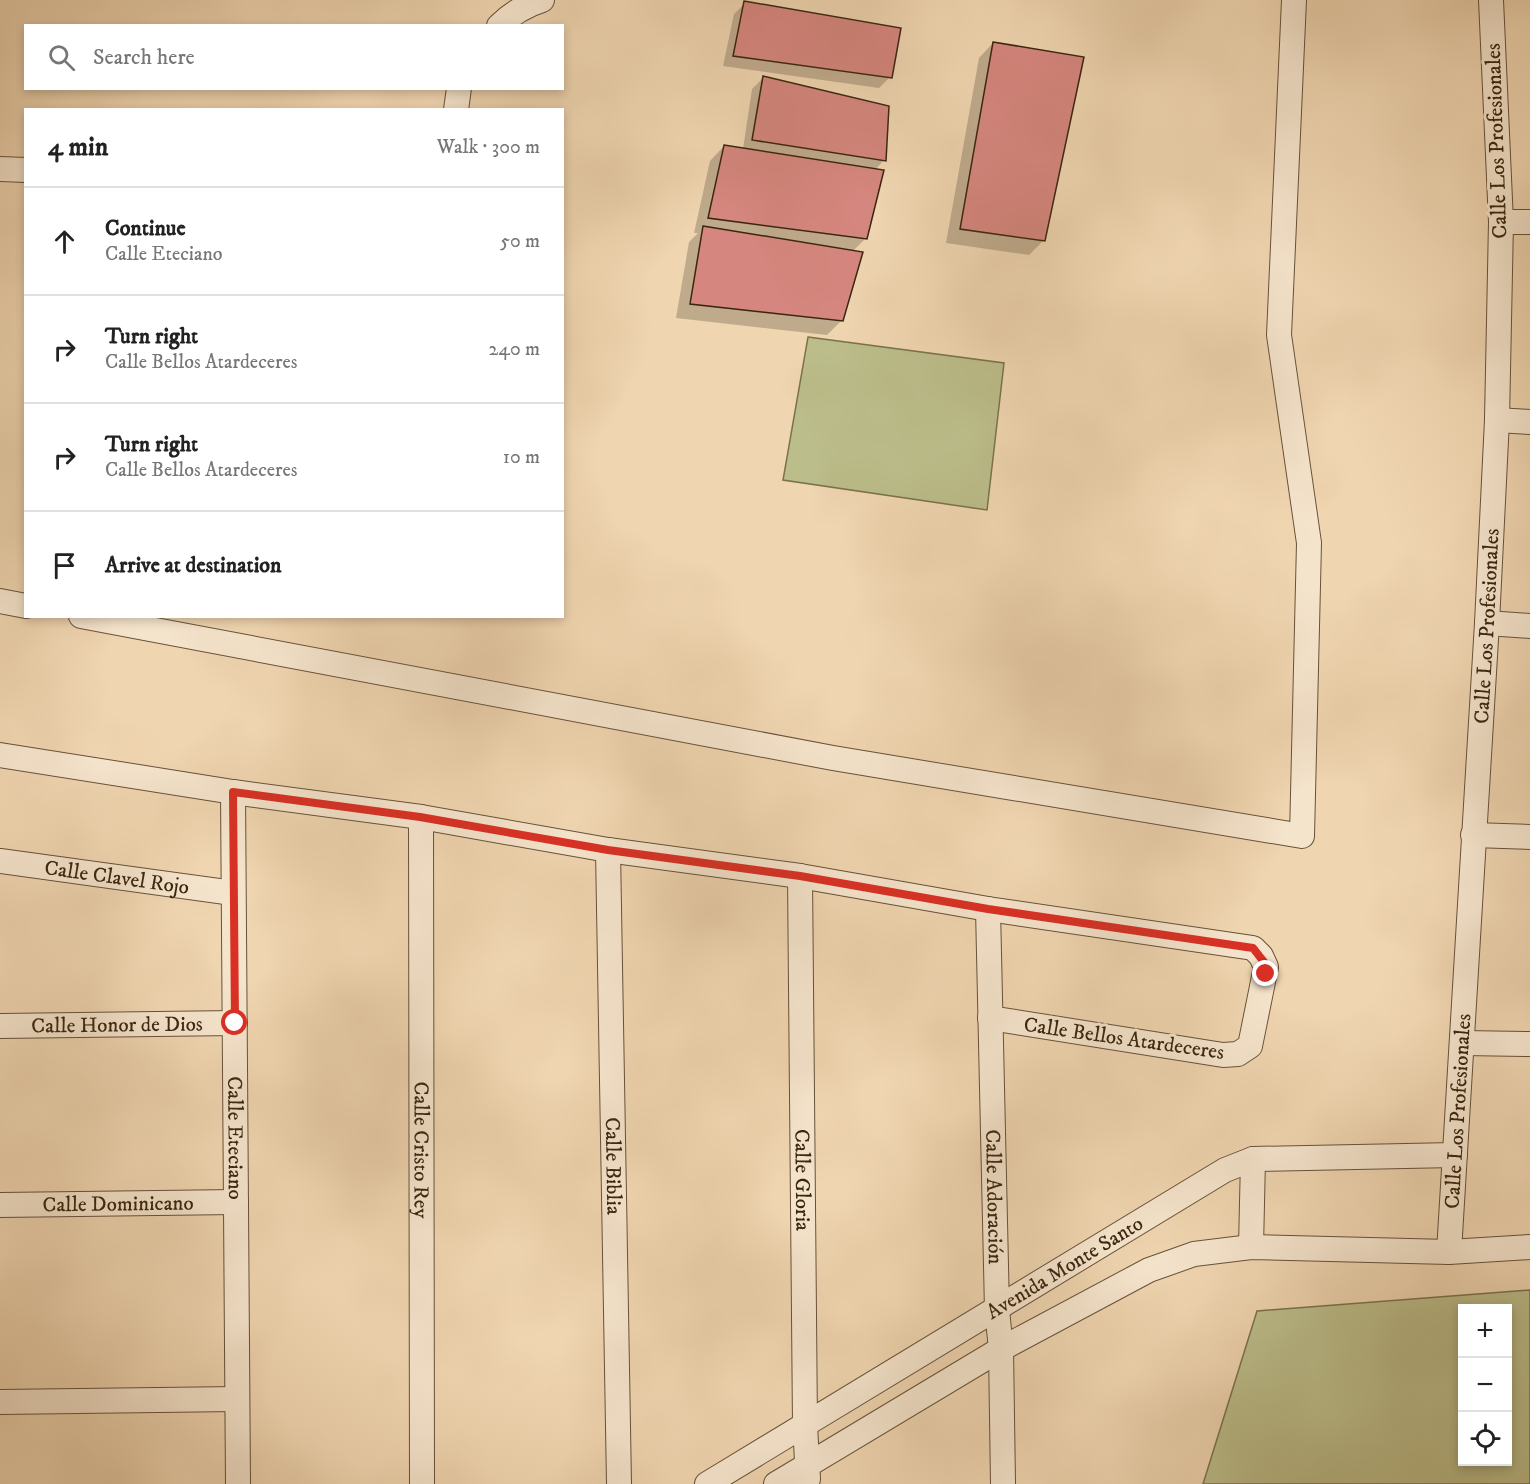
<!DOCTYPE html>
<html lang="en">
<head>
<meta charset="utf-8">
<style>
  body { margin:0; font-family:"IM FELL DW Pica",serif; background:#f2f2f2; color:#222 }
  .controls { position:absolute; right:18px; bottom:18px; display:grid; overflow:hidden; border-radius:0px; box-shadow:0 3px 9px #0003 }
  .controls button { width:54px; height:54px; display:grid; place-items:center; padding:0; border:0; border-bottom:2px solid #e0e0e0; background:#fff; color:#222; font:30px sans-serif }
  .stop { position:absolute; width:18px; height:18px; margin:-14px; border:4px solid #d93025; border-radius:50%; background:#fff }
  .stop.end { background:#d93025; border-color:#fff; box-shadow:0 2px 6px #0008 }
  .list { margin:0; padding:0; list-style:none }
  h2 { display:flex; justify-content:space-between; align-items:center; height:78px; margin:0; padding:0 24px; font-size:26px }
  h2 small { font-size:20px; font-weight:400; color:#767676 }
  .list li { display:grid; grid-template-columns:39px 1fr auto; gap:18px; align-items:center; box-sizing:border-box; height:108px; padding:0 24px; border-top:2px solid #e0e0e0 }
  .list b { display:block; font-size:22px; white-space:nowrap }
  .list p { margin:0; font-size:20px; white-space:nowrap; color:#767676 }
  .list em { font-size:20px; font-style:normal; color:#767676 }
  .icon { flex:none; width:33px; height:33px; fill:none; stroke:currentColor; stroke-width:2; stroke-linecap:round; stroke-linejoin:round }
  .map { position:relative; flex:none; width:1530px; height:1484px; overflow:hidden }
  .search { position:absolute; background:#fff; box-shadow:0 3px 9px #0003; left:24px; top:24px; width:540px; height:66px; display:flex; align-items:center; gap:15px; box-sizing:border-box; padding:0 21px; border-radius:0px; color:#767676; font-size:22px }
  .panel { position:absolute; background:#fff; box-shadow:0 3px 9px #0003; left:24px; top:108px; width:540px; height:510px; border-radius:0px }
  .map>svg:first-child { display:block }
  .green { fill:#bbbd8a; stroke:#7a724d; stroke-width:1.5; fill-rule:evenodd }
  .shadow { fill:#0003 }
  .building { fill:#d5867e; stroke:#3a2610; stroke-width:1.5 }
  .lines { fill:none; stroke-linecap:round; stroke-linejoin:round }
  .street-casing { stroke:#675238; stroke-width:26 }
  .street { stroke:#f5e4cc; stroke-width:24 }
  .route { stroke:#d93025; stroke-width:8 }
  .labels { text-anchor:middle; stroke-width:6; stroke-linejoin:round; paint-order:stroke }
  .street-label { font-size:21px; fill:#3a2610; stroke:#f5e4cc }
</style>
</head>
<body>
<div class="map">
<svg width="1530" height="1484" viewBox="0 0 1530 1484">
  <rect width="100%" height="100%" fill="#efd5b0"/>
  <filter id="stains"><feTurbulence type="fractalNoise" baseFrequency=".00333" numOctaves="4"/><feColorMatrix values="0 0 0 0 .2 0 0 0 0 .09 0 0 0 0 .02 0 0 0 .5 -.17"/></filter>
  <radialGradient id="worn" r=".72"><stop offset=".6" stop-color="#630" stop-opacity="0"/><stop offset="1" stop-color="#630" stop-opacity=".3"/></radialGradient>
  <path class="green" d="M808 337 1004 363 987 510 783 480Z
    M1530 1290V1484H1203L1257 1311ZM1462 1308H1508V1462H1462Z"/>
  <path class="shadow" d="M745 3 890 77 879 88 723 66 734 14Z
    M993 43 1044 240 1029 255 946 243 979 58Z
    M763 78 884 160 875 170 865 239 852 252 842 320 827 335 676 318 689 242 698 233H694L710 161 724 146 743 149 752 89Z"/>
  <path class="building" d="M744 1 901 28 892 78 733 56Z
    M993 42 1084 57 1045 241 960 229Z
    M763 76 889 106 886 161 752 140Z
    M724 145 884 170 867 239 708 218Z
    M703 226 863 252 843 321 690 304Z"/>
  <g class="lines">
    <g class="street-casing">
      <g id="street">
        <path d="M499 26C511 14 526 5 542 0"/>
        <path d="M456 110 459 88"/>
        <path d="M0 169 26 170"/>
        <path d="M1501 222H1530"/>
        <path d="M1497 420 1530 422"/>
        <path d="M0 601 26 606"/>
        <path d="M81 616 833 758 1302 836 1309 543 1279 335 1294 0"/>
        <path d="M1487 623 1530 626"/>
        <path d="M0 755 233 792 421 817 608 850 800 876 988 909 1253 948 1261 956 1266 967 1250 1046 1238 1054 1223 1055 990 1018"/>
        <path id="s1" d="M233 792 238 1484"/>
        <path id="s2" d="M421 817 422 1484"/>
        <path d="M1473 835 1530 837"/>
        <path id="s3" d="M608 850 619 1484"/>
        <path id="s4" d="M0 861 233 893"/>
        <path id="s5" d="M800 876 805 1425 808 1479"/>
        <path id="s6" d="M988 909 997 1310 1001 1349 1003 1484"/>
        <path id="s7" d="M0 1026 235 1023"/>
        <path d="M1462 1043 1530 1044"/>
        <path id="s8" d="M0 1205 236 1202"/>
        <path d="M1251 1247 1253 1159"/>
        <path id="s9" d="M1449 1252 1487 623 1497 420 1501 222 1491 0"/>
        <path d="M0 1402 237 1399"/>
        <path id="s10" d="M707 1484 1225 1170 1253 1159 1455 1155"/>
        <path d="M776 1484 1001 1349 1149 1270 1194 1254 1251 1247 1449 1252 1530 1247"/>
      </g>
    </g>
    <use href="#street" class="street"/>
  </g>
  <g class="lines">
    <path class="route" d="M235 1023 233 792 420 817 608 850 800 876 988 909 1253 948 1264 962 1266 974"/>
  </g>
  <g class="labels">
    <g class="street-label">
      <text transform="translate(1496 141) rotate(-92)" y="7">Calle Los Profesionales</text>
      <text dy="7" stroke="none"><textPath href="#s9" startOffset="627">Calle Los Profesionales</textPath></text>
      <text dy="7" stroke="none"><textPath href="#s4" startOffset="118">Calle Clavel Rojo</textPath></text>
      <text dy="7" stroke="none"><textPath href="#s7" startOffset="117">Calle Honor de Dios</textPath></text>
      <text transform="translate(1124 1038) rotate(8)" y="7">Calle Bellos Atardeceres</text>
      <text dy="7" stroke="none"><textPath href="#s9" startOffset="141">Calle Los Profesionales</textPath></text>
      <text dy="7" stroke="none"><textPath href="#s1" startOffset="346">Calle Eteciano</textPath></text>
      <text dy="7" stroke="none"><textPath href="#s2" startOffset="333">Calle Cristo Rey</textPath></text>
      <text dy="7" stroke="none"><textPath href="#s3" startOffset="316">Calle Biblia</textPath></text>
      <text dy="7" stroke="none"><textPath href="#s5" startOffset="304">Calle Gloria</textPath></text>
      <text dy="7" stroke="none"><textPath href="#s6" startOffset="288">Calle Adoración</textPath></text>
      <text dy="7" stroke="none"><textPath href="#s8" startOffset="118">Calle Dominicano</textPath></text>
      <text dy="7" stroke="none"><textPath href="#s10" startOffset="418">Avenida Monte Santo</textPath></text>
    </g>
  </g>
  <rect width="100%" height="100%" filter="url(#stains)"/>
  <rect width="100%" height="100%" fill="url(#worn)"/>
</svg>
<div class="controls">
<button>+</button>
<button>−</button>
<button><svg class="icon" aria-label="locate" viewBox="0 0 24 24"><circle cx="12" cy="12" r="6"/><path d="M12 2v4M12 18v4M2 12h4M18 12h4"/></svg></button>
</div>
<div class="stop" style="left:235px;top:1023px"></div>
<div class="stop end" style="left:1266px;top:974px"></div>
<div class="search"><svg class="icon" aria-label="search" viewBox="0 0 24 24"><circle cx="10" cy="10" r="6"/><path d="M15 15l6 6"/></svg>Search here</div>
<section class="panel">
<h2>4 min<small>Walk · 300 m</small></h2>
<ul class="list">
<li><svg class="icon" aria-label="ahead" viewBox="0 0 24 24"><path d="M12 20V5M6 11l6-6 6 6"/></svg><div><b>Continue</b><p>Calle Eteciano</p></div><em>50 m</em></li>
<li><svg class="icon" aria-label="right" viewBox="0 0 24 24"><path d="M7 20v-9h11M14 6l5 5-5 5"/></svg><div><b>Turn right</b><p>Calle Bellos Atardeceres</p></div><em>240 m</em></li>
<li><svg class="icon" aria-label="right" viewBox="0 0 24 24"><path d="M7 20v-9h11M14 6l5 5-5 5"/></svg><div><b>Turn right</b><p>Calle Bellos Atardeceres</p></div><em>10 m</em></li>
<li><svg class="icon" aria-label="arrive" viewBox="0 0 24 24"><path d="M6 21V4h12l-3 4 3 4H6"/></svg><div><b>Arrive at destination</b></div></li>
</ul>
</section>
</div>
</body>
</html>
